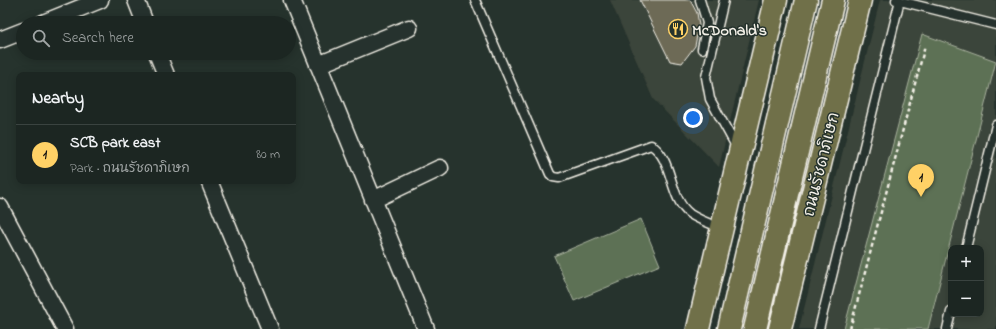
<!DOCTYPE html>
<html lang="en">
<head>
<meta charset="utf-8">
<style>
  body { margin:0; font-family:"Indie Flower","Playpen Sans Thai",sans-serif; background:#29322f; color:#f1f3f6 }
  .controls { position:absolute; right:12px; bottom:12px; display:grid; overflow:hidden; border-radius:8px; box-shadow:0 2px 10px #0003 }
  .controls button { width:36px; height:36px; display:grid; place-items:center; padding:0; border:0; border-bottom:1px solid #3a4340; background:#1c2622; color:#f1f3f6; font:20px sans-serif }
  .you { position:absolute; left:693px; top:118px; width:14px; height:14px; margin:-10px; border:3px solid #fff; border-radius:50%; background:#1a73e8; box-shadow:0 0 0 6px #1a73e833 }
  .badge { display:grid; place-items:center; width:26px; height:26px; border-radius:50%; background:#ffd166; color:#111; font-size:13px; font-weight:700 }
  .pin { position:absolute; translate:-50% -33px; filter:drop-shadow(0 1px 2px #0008) }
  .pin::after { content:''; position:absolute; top:21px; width:14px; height:12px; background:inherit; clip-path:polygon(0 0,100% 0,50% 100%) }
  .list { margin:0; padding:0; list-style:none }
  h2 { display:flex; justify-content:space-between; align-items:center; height:52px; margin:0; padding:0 16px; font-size:17px }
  h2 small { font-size:13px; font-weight:400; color:#a0a5a5 }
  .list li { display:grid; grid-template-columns:26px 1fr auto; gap:12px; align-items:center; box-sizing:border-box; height:60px; padding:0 16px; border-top:1px solid #3a4340 }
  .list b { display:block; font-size:15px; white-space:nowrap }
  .list p { margin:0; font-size:13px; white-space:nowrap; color:#a0a5a5 }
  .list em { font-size:13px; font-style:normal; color:#a0a5a5 }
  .icon { flex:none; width:22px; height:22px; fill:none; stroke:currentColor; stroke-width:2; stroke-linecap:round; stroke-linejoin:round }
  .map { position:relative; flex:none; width:996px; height:329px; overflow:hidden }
  .search { position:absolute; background:#1c2622; box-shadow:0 2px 10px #0003; left:16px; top:16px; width:280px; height:44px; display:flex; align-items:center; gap:10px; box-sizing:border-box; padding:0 14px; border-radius:22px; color:#a0a5a5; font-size:15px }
  .panel { position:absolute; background:#1c2622; box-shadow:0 2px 10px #0003; left:16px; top:72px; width:280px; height:112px; border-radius:8px }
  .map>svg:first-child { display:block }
  .built { fill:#3b443a; fill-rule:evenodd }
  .green { fill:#5d7154; stroke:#a8b19e }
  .building { fill:#6d6a57; stroke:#f4f1e8 }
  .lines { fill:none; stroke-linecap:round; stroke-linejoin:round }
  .lane-casing { stroke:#f4f1e8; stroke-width:11 }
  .street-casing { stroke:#f4f1e8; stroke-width:19 }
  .primary-casing { stroke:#f4f1e8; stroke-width:25 }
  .path { stroke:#f4f1e8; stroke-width:2.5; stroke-dasharray:4 3; stroke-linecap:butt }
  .lane { stroke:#26332d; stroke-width:8 }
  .street { stroke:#26332d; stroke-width:16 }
  .primary { stroke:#70704a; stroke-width:22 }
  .labels { text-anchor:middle; stroke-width:3; stroke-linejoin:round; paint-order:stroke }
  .poi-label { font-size:16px; font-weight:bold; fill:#f4f1e8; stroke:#26332d; text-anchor:start }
  .street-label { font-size:16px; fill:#f4f1e8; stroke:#26332d }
</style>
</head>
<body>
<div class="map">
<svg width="996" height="329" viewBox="0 0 996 329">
  <rect width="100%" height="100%" fill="#26332d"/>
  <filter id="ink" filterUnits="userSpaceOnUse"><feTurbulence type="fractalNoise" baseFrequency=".025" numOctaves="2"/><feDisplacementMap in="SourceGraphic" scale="8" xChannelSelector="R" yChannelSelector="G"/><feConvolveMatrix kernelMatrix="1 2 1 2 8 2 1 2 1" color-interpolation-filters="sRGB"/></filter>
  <g filter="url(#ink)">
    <path class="built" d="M610 0H759L719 167 653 99Z
      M880 0H996V329H799ZM951 248H981V314H951Z"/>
    <path class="green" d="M922 34 996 61 928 329H844Z
      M641 219 660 265 574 301 554 256Z"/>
    <path class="building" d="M640 0H690L697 13 699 25 695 46 682 63 670 61Z"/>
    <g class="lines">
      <g class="lane-casing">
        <path id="lane" d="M475 0 550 174 553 177 559 178 651 145C674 159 668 198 690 214 699 220 711 224 721 228
          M700 0 707 23 702 49
          M724 0 706 77 710 99 737 148
          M896 0 996 25
          M966 248 996 125
          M819 329 900 0
          M947 329 951 312"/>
      </g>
      <g class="street-casing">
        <path id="street" d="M136 0 145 23
          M292 0 426 329
          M43 23 100 0
          M0 40 23 31
          M157 53 166 75
          M318 65 409 28
          M209 181 270 329
          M373 200 440 168
          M0 207 65 329"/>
      </g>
      <g class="primary-casing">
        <path id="primary" d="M698 329 776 0
          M729 329 806 0
          M755 329 833 0
          M780 329 860 0"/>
      </g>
      <path class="path" d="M850 329 925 46"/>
      <use href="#lane" class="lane"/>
      <use href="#street" class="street"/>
      <use href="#primary" class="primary"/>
    </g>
  </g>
  <defs>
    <g id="restaurant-ring" transform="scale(1)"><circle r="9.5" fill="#26332d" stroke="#ffd166" stroke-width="1.5"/><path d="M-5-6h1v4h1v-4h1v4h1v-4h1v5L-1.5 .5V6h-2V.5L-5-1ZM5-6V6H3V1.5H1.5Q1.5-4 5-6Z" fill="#ffd166"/></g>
  </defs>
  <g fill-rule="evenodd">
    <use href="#restaurant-ring" x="678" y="29"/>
  </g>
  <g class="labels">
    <g class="poi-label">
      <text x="692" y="35">McDonald's</text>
    </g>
    <g class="street-label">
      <text transform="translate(820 164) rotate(-76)" y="6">ถนนรัชดาภิเษก</text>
    </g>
  </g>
</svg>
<div class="controls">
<button>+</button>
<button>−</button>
</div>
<div class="you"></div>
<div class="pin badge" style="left:921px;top:197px">1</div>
<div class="search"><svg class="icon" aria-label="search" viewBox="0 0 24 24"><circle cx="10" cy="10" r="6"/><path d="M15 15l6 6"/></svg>Search here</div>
<section class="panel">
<h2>Nearby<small></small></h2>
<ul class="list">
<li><span class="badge">1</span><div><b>SCB park east</b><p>Park · ถนนรัชดาภิเษก</p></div><em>80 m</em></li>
</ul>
</section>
</div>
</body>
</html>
